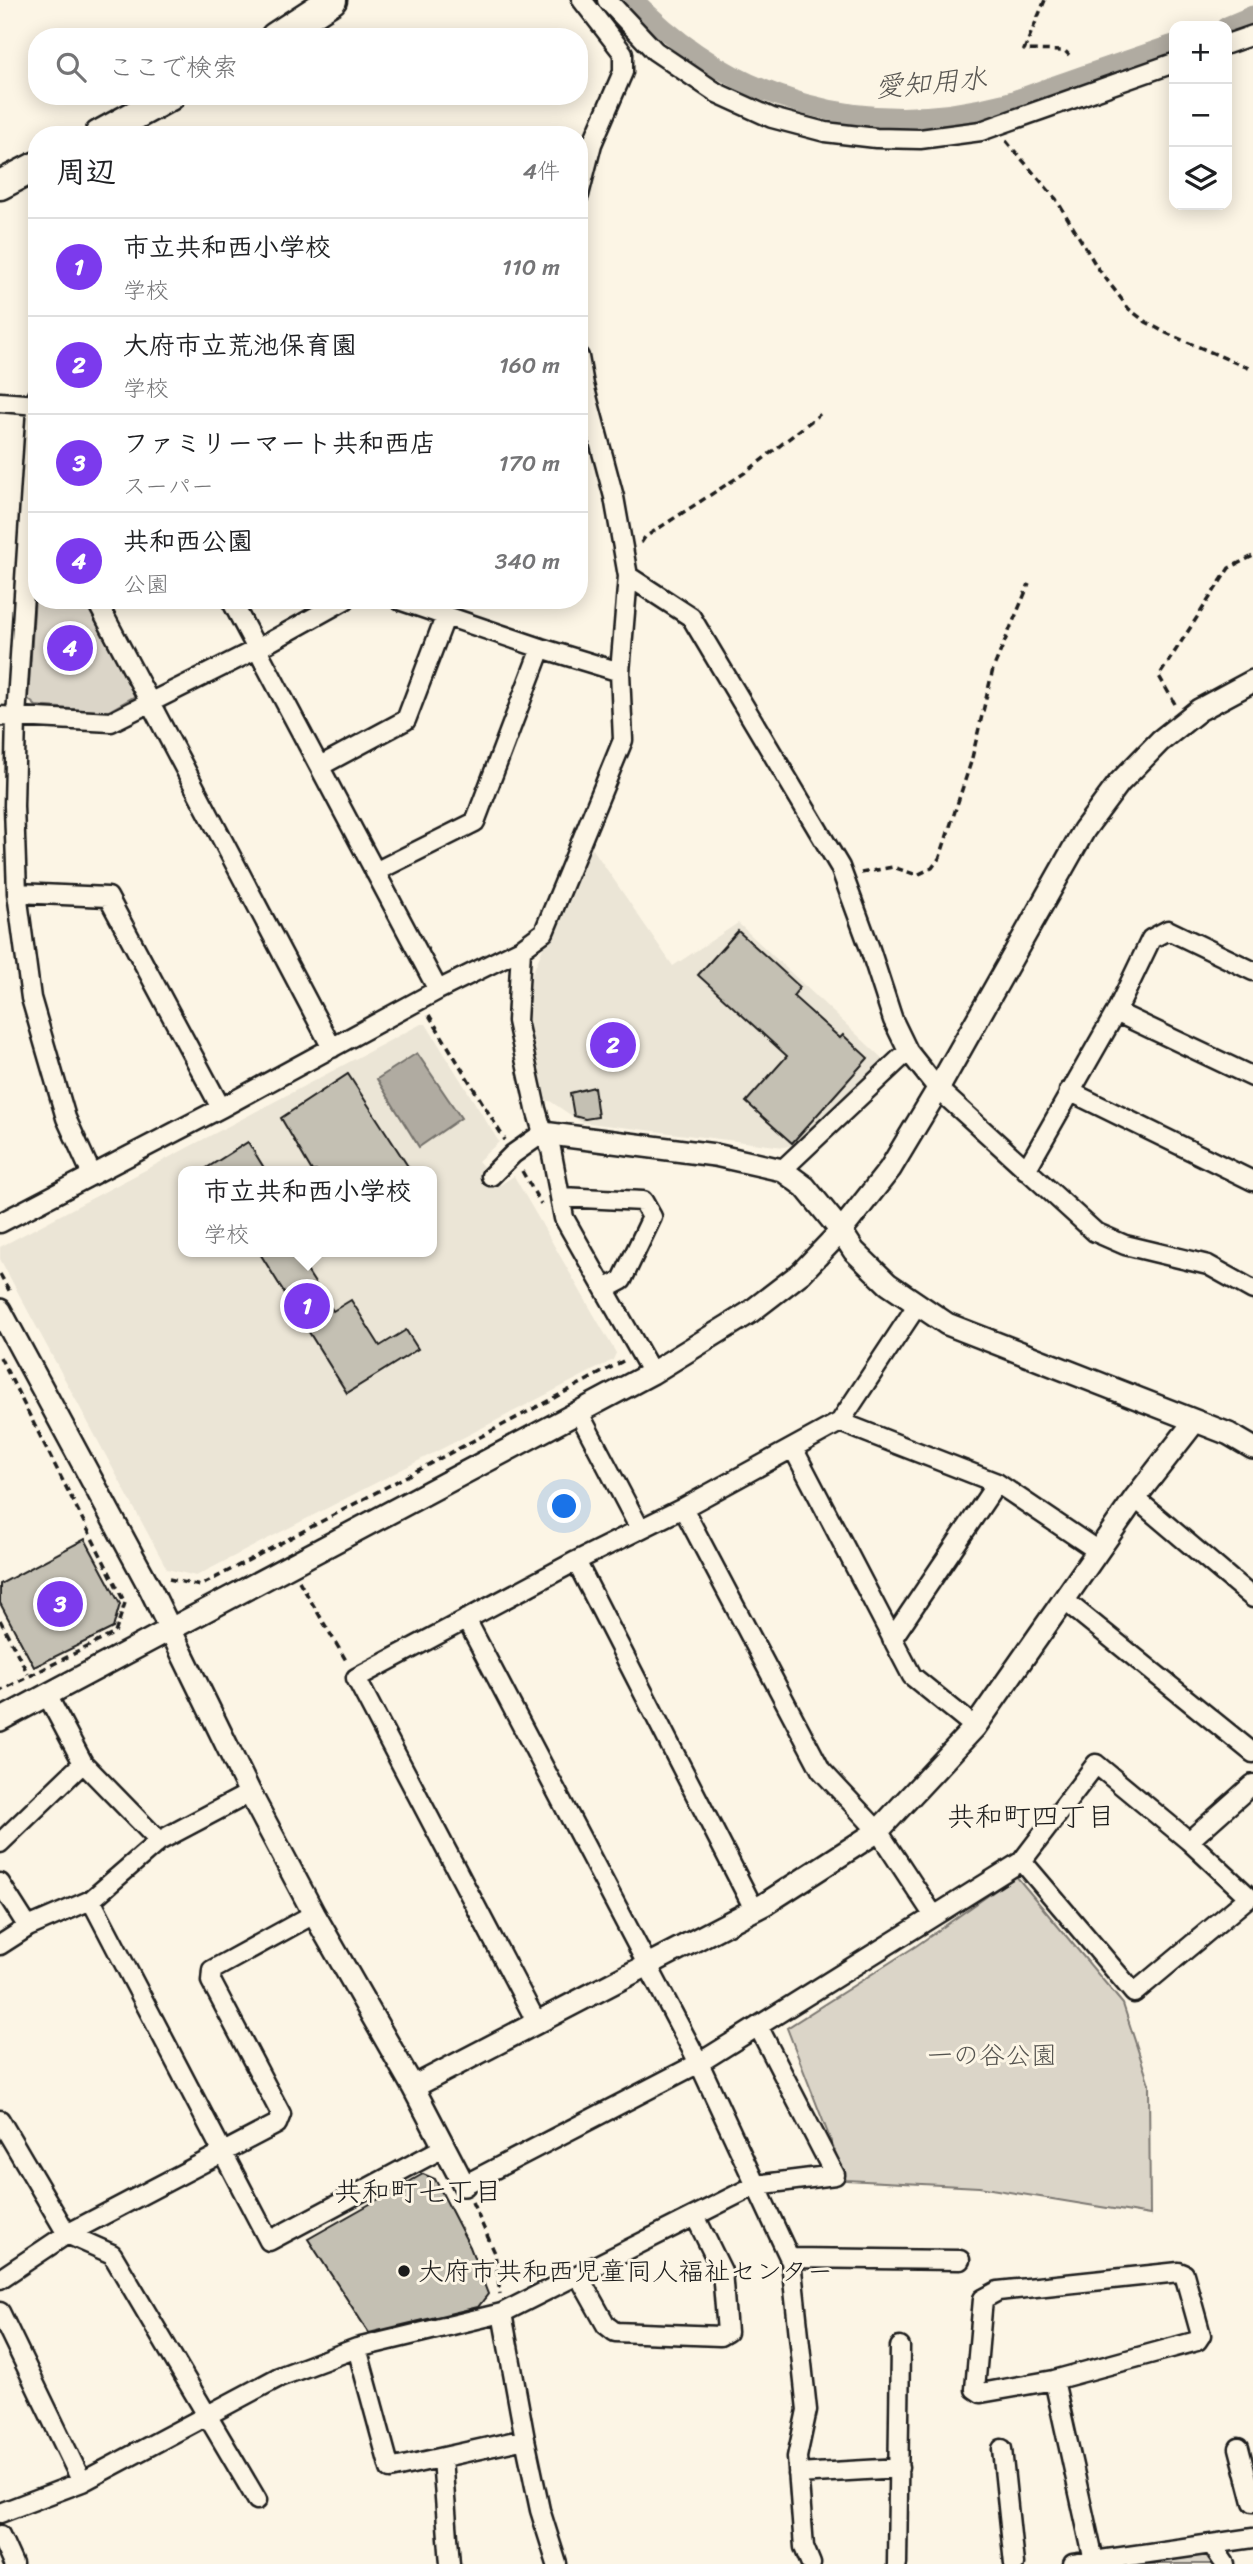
<!DOCTYPE html>
<html lang="ja">
<head>
<meta charset="utf-8">
<style>
  body { margin:0; font-family:Sriracha,"Klee One",sans-serif; background:#f2f2f2; color:#202124 }
  .controls { position:absolute; right:21px; top:21px; display:grid; overflow:hidden; border-radius:14px; box-shadow:0 4px 18px #0003 }
  .controls button { width:63px; height:63px; display:grid; place-items:center; padding:0; border:0; border-bottom:2px solid #e0e0e0; background:#fff; color:#202124; font:35px sans-serif }
  .you { position:absolute; left:565px; top:1507px; width:24px; height:24px; margin:-18px; border:5px solid #fff; border-radius:50%; background:#1a73e8; box-shadow:0 0 0 10px #1a73e833 }
  .badge { display:grid; place-items:center; width:46px; height:46px; border-radius:50%; background:#7c3aed; color:#fff; font-size:23px; font-weight:700 }
  .pin { position:absolute; translate:-50% -50%; border:4px solid #fff; box-shadow:0 2px 7px #0006 }
  .popup { position:absolute; left:178px; top:1166px; width:259px; height:91px; box-sizing:border-box; display:grid; place-content:center; border-radius:14px; background:#fff; filter:drop-shadow(0 2px 5px #0005); font-size:23px; white-space:nowrap; color:#757577 }
  .popup b { font-size:26px; color:#202124 }
  .popup::after { content:''; position:absolute; left:50%; top:100%; margin-left:-14px; border:14px solid transparent; border-top-color:#fff }
  .list { margin:0; padding:0; list-style:none }
  h2 { display:flex; justify-content:space-between; align-items:center; height:91px; margin:0; padding:0 28px; font-size:30px }
  h2 small { font-size:23px; font-weight:400; color:#757577 }
  .list li { display:grid; grid-template-columns:46px 1fr auto; gap:21px; align-items:center; box-sizing:border-box; height:98px; padding:0 28px; border-top:2px solid #e0e0e0 }
  .list b { display:block; font-size:26px; white-space:nowrap }
  .list p { margin:0; font-size:23px; white-space:nowrap; color:#757577 }
  .list em { font-size:23px; font-style:normal; color:#757577 }
  .icon { flex:none; width:38px; height:38px; fill:none; stroke:currentColor; stroke-width:2; stroke-linecap:round; stroke-linejoin:round }
  .map { position:relative; flex:none; width:1253px; height:2564px; overflow:hidden }
  .search { position:absolute; background:#fff; box-shadow:0 4px 18px #0003; left:28px; top:28px; width:560px; height:77px; display:flex; align-items:center; gap:18px; box-sizing:border-box; padding:0 24px; border-radius:28px; color:#757577; font-size:26px }
  .panel { position:absolute; background:#fff; box-shadow:0 4px 18px #0003; left:28px; top:126px; width:560px; height:483px; border-radius:28px }
  .map>svg:first-child { display:block }
  .built { fill:#ebe5d6; fill-rule:evenodd }
  .green { fill:#dbd5c8; stroke:#7c7872; stroke-width:2 }
  .water { fill:#b0aba1; stroke:#75726c; stroke-width:2 }
  .lines { fill:none; stroke-linecap:round; stroke-linejoin:round }
  .canal { stroke:#b0aba1; stroke-width:21 }
  .building { fill:#c4c0b3; stroke:#1c1c1c; stroke-width:2 }
  .minor-casing { stroke:#1c1c1c; stroke-width:23 }
  .tertiary-casing { stroke:#1c1c1c; stroke-width:26 }
  .primary-casing { stroke:#1c1c1c; stroke-width:33 }
  .path { stroke:#1c1c1c; stroke-width:3.5; stroke-dasharray:7 5; stroke-linecap:butt }
  .minor { stroke:#fcf5e5; stroke-width:18 }
  .tertiary { stroke:#fcf5e5; stroke-width:21 }
  .primary { stroke:#fcf5e5; stroke-width:28 }
  .poi-dot { fill:#1c1c1c; stroke:#fcf5e5; stroke-width:2.5 }
  .labels { text-anchor:middle; stroke-width:6; stroke-linejoin:round; paint-order:stroke }
  .park-label { font-size:26px; fill:#555450; stroke:#fcf5e5 }
  .poi-label { font-size:26px; fill:#1c1c1c; stroke:#fcf5e5; text-anchor:start }
  .water-label { font-size:28px; font-style:italic; fill:#575551; stroke:#fcf5e5 }
  .neighbourhood-label { font-size:28px; fill:#1c1c1c; stroke:#fcf5e5 }
</style>
</head>
<body>
<div class="map">
<svg width="1253" height="2564" viewBox="0 0 1253 2564">
  <rect width="100%" height="100%" fill="#fcf5e5"/>
  <filter id="ink" filterUnits="userSpaceOnUse"><feTurbulence type="fractalNoise" baseFrequency=".0143" numOctaves="2"/><feDisplacementMap in="SourceGraphic" scale="14" xChannelSelector="R" yChannelSelector="G"/><feConvolveMatrix kernelMatrix="1 2 1 2 8 2 1 2 1" color-interpolation-filters="sRGB"/></filter>
  <g filter="url(#ink)">
    <path class="built" d="M588 842 673 966 738 923 885 1061 799 1144 784 1147 581 1122 550 1101H542L525 1015 527 986Z
      M421 1024H426L499 1142 478 1161 500 1185 514 1176 616 1353 613 1360 196 1576 167 1569 0 1259V1247ZM183 1171H431V1252H183Z"/>
    <path class="green" d="M37 567V600H84L135 696 107 712 36 706 28 699Z
      M1016 1876 1123 2004 1149 2084 1150 2215 979 2187 846 2180 787 2028 916 1946Z
      M1209 2553 1216 2564H1134Z"/>
    <path class="water" d="M417 1053 461 1118 419 1147 377 1079Z"/>
    <g class="lines">
      <path class="canal" d="M633 0C732 102 865 140 1003 104 1022 99 1040 91 1058 85 1097 71 1136 58 1174 45
        M1227 27 1253 16"/>
    </g>
    <path class="building" d="M738 931 800 987 793 996 840 1038 843 1035 868 1058 792 1143 746 1102 787 1056 698 975Z
      M348 1074 411 1171H312L281 1118Z
      M594 1087 598 1117 585 1119 574 1116 570 1093Z
      M248 1142 266 1171H202Z
      M259 1252H295L333 1311 351 1300 380 1346 406 1330 418 1349 347 1393Z
      M85 1539 120 1604 113 1628 34 1667 0 1603V1584Z
      M423 2174 435 2179 470 2247 488 2294 478 2307 369 2333 308 2239Z"/>
    <g class="lines">
      <g class="minor-casing">
        <path id="minor" d="M607 0 655 51 717 93 772 118 825 132 876 138 920 139 981 131 1174 63
          M1227 44 1253 35
          M579 195 592 144 623 72V53L582 0
          M579 357 584 385 614 497 628 576 620 672 623 740 544 932 521 949 517 1021 536 1109 543 1133 551 1149 564 1218 652 1373
          M37 396 16 717 14 806 17 893 31 998 66 1118 92 1175
          M0 402 37 405
          M628 576 691 617 840 867 869 946 893 1020 908 1051 938 1089 1095 1232 1125 1245 1208 1265 1253 1290
          M96 600 332 1048
          M231 600 438 990
          M399 600 541 648 620 672
          M0 716 111 722 257 649 345 600
          M320 766 406 720 446 615
          M375 872 475 822 541 648
          M17 893 108 897 221 1108
          M1116 1012 1253 1077
          M1069 1091 1253 1181
          M782 1170 908 1051
          M1026 1170 1116 1012 1151 939 1168 930 1253 971
          M491 1176 513 1154 543 1133
          M561 1197 643 1201 652 1217 622 1280 605 1289
          M0 1223 221 1108 438 990 521 949
          M579 1413 640 1529
          M840 1422 997 1483 1098 1551
          M793 1448 912 1676 975 1727
          M1135 1498 1253 1598
          M576 1561 754 1909
          M1064 1600 1253 1753
          M466 1619 699 2063 791 2261 807 2410 797 2457 804 2547 811 2564
          M892 1639 997 1483
          M47 1695 83 1763 159 1841
          M1096 1764 1189 1841 1249 1897 1134 1993 1022 1861Z
          M1189 1841 1253 1784
          M0 1843 83 1763
          M0 1883 28 1927
          M91 1900 269 2241 445 2147
          M934 1916 1022 1861
          M0 1945 28 1927 91 1900 159 1841 250 1793
          M537 2023 356 1678 576 1561 683 1508
          M0 2120 67 2234 112 2254 257 2500
          M464 2185 699 2063 934 1916 878 1831 821 1770 683 1508 840 1422 918 1304
          M789 2258 960 2260
          M578 2275 606 2325 615 2332 720 2336 727 2332 722 2271 695 2216
          M0 2279 67 2234 277 2124 281 2114 211 1981 212 1970 314 1914
          M0 2312 82 2482
          M357 2348 390 2469 525 2439 502 2313
          M1054 2380 1197 2341 1201 2335 1184 2274 1179 2272 998 2291 983 2299 975 2389 981 2393 1054 2380 1094 2561
          M525 2439 540 2510 557 2564
          M1239 2448 1253 2502
          M1002 2449 1014 2564
          M442 2458 450 2564
          M798 2474 899 2468
          M0 2513 82 2482 279 2377 357 2348 502 2313 756 2185 835 2175 758 2026
          M0 2535 13 2564
          M1212 2545 1225 2564
          M897 2564 900 2347
          M1073 2564 1253 2538"/>
      </g>
      <g class="tertiary-casing">
        <path id="tertiary" d="M543 1133 715 1155 782 1170 805 1187 841 1231 854 1251 888 1284 947 1324 1229 1434 1253 1448
          M0 1310 150 1588 250 1793 314 1914 413 2087 464 2185
          M0 1720 652 1373 749 1313 801 1273 841 1231 890 1169 938 1089 1084 830 1119 783 1160 741 1199 710 1253 681
          M413 2087 765 1904 878 1831 975 1727 1135 1498 1195 1421"/>
      </g>
      <g class="primary-casing">
        <path id="primary" d="M275 37 332 0
          M99 135 170 96
          M0 185 37 166"/>
      </g>
      <path class="path" d="M1045 0 1024 50 1065 51 1069 55
        M1006 141 1056 199 1097 267 1129 309 1146 322 1166 333 1253 370
        M641 543 645 537 749 470 820 414
        M1175 704 1159 676 1229 568 1253 556
        M861 873 893 867 917 875 932 868 940 857 971 762 993 669 1029 584
        M429 1015 505 1140
        M522 1171 541 1204
        M0 1274 11 1294
        M0 1357 125 1603 115 1633 0 1691
        M169 1579 200 1586 625 1360
        M299 1581 347 1662
        M0 1620 28 1674
        M472 2202 495 2253 500 2294"/>
      <use href="#minor" class="minor"/>
      <use href="#tertiary" class="tertiary"/>
      <use href="#primary" class="primary"/>
    </g>
  </g>
  <circle class="poi-dot" cx="404" cy="2271" r="7"/>
  <g class="labels">
    <g class="park-label">
      <text x="992" y="2064">一の谷公園</text>
    </g>
    <g class="poi-label">
      <text x="418" y="2280">大府市共和西児童同人福祉センター</text>
    </g>
    <g class="water-label">
      <text transform="translate(931 82) rotate(-5)" y="10">愛知用水</text>
    </g>
    <g class="neighbourhood-label">
      <text x="1031" y="1826">共和町四丁目</text>
      <text x="418" y="2201">共和町七丁目</text>
    </g>
  </g>
</svg>
<div class="controls">
<button>+</button>
<button>−</button>
<button><svg class="icon" aria-label="layers" viewBox="0 0 24 24"><path d="M12 4l9 5-9 5-9-5zM3 14l9 5 9-5"/></svg></button>
</div>
<div class="you"></div>
<div class="pin badge" style="left:307px;top:1306px">1</div>
<div class="popup"><b>市立共和西小学校</b>学校</div>
<div class="pin badge" style="left:613px;top:1045px">2</div>
<div class="pin badge" style="left:60px;top:1604px">3</div>
<div class="pin badge" style="left:70px;top:648px">4</div>
<div class="search"><svg class="icon" aria-label="search" viewBox="0 0 24 24"><circle cx="10" cy="10" r="6"/><path d="M15 15l6 6"/></svg>ここで検索</div>
<section class="panel">
<h2>周辺<small>4件</small></h2>
<ul class="list">
<li><span class="badge">1</span><div><b>市立共和西小学校</b><p>学校</p></div><em>110 m</em></li>
<li><span class="badge">2</span><div><b>大府市立荒池保育園</b><p>学校</p></div><em>160 m</em></li>
<li><span class="badge">3</span><div><b>ファミリーマート共和西店</b><p>スーパー</p></div><em>170 m</em></li>
<li><span class="badge">4</span><div><b>共和西公園</b><p>公園</p></div><em>340 m</em></li>
</ul>
</section>
</div>
</body>
</html>
